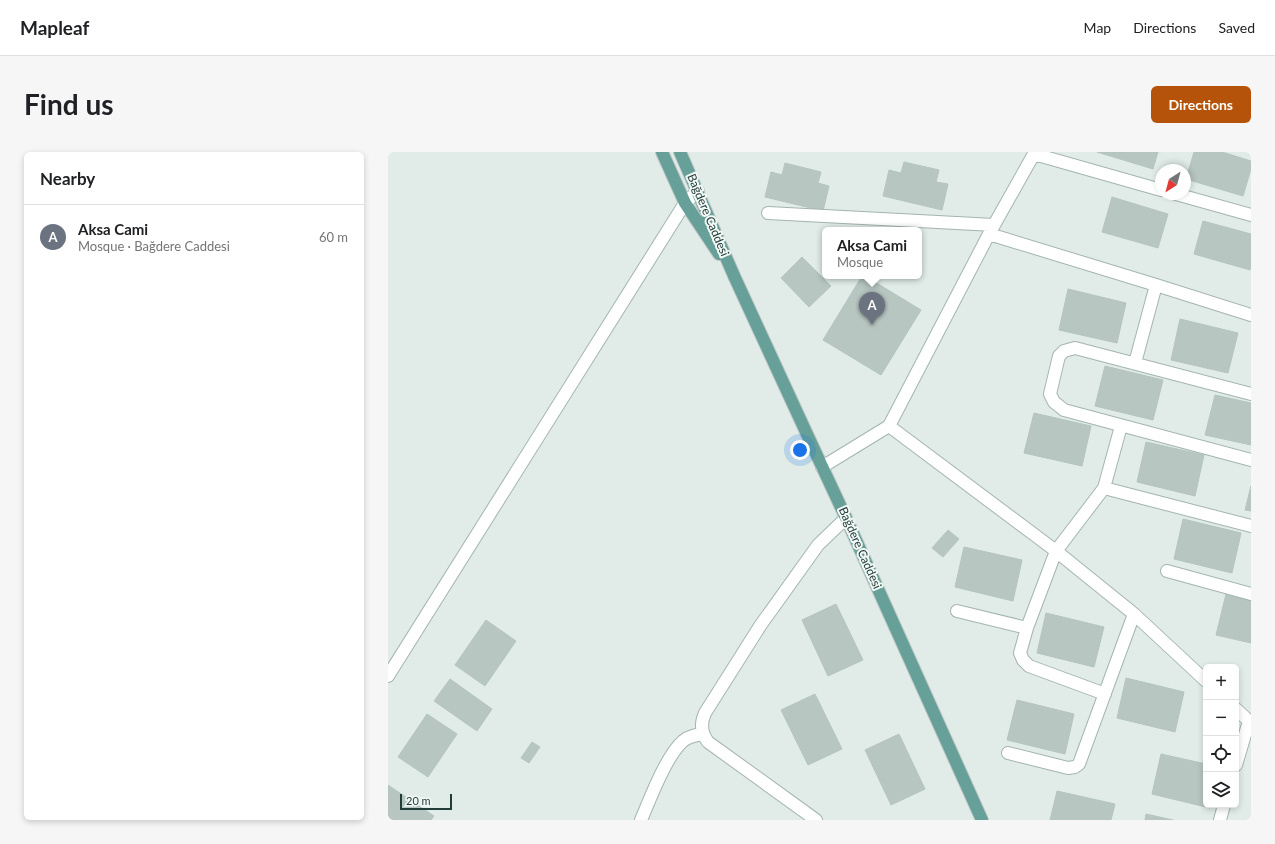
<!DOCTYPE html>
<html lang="en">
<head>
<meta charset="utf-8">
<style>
  body { margin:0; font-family:Lato,sans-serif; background:#f6f6f6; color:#202124 }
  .controls { position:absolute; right:12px; bottom:12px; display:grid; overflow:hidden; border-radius:6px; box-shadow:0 2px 6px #0003 }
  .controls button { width:36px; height:36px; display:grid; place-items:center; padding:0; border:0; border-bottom:1px solid #e0e0e0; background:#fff; color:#202124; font:20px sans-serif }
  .compass { position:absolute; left:767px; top:12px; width:36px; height:36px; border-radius:50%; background:#fff; box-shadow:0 2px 6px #0003; rotate:216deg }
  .scale { position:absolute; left:12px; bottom:10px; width:52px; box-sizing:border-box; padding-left:4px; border:2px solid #223c38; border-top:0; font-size:11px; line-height:14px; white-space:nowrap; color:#223c38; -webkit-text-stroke:3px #f2f8f6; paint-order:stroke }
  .you { position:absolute; left:412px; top:298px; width:14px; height:14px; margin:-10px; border:3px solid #fff; border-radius:50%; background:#1a73e8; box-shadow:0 0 0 6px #1a73e833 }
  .badge { display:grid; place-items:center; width:26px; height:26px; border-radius:50%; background:#b45309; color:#fff; font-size:13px; font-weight:700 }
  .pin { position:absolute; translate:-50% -33px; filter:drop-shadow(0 1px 2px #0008) }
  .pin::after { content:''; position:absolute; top:21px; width:14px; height:12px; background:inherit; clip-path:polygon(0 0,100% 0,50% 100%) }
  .popup { position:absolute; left:434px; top:75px; width:100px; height:52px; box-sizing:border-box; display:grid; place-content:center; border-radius:6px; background:#fff; filter:drop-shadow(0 1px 3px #0005); font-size:13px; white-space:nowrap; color:#757577 }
  .popup b { font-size:15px; color:#202124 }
  .popup::after { content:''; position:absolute; left:50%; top:100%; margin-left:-8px; border:8px solid transparent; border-top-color:#fff }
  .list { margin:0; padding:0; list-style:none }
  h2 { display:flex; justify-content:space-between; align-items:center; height:52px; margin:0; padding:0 16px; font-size:17px }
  h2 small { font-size:13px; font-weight:400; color:#757577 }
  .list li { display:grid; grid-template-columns:26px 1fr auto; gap:12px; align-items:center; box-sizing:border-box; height:64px; padding:0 16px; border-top:1px solid #e0e0e0 }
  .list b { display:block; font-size:15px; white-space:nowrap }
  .list p { margin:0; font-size:13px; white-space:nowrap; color:#757577 }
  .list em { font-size:13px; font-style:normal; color:#757577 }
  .icon { flex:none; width:22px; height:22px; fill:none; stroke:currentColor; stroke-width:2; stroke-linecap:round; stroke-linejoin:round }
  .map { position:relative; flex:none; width:863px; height:668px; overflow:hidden; border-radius:6px }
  header { display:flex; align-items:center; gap:24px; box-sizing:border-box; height:56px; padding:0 20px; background:#fff; border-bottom:1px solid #e0e0e0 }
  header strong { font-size:19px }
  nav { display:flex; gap:22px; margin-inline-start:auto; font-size:14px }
  .intro { display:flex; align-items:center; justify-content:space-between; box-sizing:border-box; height:96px; padding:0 24px }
  h1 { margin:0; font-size:28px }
  .button { padding:10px 18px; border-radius:6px; background:#b45309; color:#fff; font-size:14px; font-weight:700 }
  main { display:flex; gap:24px; padding:0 24px }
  aside { flex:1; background:#fff; border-radius:6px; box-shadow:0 2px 6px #0003 }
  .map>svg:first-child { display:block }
  .building { fill:#b7c6c1; stroke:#b4c5c0 }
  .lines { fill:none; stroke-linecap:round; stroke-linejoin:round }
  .minor-casing { stroke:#a4b4b0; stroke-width:14 }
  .major-casing { stroke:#c1c8c7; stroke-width:14 }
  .minor { stroke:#fff; stroke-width:12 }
  .major { stroke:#66a098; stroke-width:12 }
  .labels { text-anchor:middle; stroke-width:4; stroke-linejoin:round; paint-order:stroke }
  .street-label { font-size:12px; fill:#223c38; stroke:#f2f8f6 }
</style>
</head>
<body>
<header>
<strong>Mapleaf</strong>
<nav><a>Map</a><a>Directions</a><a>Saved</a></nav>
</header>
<div class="intro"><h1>Find us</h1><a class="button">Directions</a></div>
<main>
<aside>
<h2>Nearby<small></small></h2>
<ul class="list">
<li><span class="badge" style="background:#6b7280">A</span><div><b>Aksa Cami</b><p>Mosque · Bağdere Caddesi</p></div><em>60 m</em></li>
</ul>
</aside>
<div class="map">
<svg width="863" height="668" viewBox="0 0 863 668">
  <rect width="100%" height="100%" fill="#e1ece8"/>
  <path class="building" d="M709 0H770L765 17Z
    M806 0H834L863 9V17L855 44 798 27Z
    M516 10 551 18 548 30 560 32 554 58 495 44 501 18 513 21Z
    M397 11 433 20 430 31 441 34 435 59 377 45 383 20 394 23Z
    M724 45 780 62 770 96 714 80Z
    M815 69 863 82V113L862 118 806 102Z
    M414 105 443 134 421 155 393 126Z
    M474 124H477L533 158 493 223 435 188Z
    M680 137 738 151 729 191 671 178Z
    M792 167 850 181 840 221 783 208Z
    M717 214 775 228 765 268 707 254Z
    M827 243 863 251V293L817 283Z
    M646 261 703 274 694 314 636 301Z
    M758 290 816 303 807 344 749 330Z
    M863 334V359L857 358Z
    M795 367 853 381 844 421 786 407Z
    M560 378 571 387 555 405 544 396Z
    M576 395 634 408 625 449 567 435Z
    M838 442 863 448V491L828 483Z
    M448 452 475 508 440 524 414 468Z
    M658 461 716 475 706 515 649 501Z
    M98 468 128 489 97 534 67 513Z
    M738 526 796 540 787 580 729 566Z
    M62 527 104 557 89 579 46 549Z
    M427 542 454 597 420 613 393 558Z
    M629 548 686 562 677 602 619 588Z
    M39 562 69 582 40 625 10 605Z
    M511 582 537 637 503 653 477 598Z
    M144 590 152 595 141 611 133 606Z
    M773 602 818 612V653H823L822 656 764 642Z
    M0 633 46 664 43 668H0Z
    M669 639 727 652 723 668H662Z
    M758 662 785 668H757Z"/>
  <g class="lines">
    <g class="minor-casing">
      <path id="minor" d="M646 2 773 38
        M788 42 863 63
        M380 61 606 73
        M601 82 768 133 863 163
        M747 211 768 133
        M863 242 687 196 676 199 671 204 662 242 666 250 676 258 863 308
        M501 274 601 82 647 0
        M434 315 501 274 668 399 746 462 818 529
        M716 336 863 374
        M779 419 863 442
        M569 459 639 476
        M0 524 297 51 310 39
        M717 542 641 514 635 508 632 501 639 476 668 399 716 336 733 274
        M848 557 863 571
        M620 601 680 616 687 615 691 612 746 462
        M848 613 861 569
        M253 668C262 647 278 604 295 589 301 584 308 583 315 582
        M428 668 320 590C313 581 312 572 317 561L372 474 430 393 458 366
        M832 668 836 653"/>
    </g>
    <g class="major-casing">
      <path id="major" d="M274 0 297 51 331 102
        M292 0 347 126 418 280 458 366 594 668"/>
    </g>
    <use href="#minor" class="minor"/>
    <use href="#major" class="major"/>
  </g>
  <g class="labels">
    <g class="street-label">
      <text transform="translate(320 63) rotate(67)" y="4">Bağdere Caddesi</text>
      <text transform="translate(472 396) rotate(66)" y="4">Bağdere Caddesi</text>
    </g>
  </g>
</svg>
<div class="controls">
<button>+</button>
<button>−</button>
<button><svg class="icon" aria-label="locate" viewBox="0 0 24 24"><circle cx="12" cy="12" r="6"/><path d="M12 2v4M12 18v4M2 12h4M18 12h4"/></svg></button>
<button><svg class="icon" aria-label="layers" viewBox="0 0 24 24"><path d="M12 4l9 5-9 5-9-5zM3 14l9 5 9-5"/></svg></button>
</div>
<svg class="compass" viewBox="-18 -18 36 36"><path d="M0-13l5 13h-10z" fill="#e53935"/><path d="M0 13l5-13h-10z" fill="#757577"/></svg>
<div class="scale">20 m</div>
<div class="you"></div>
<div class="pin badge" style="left:484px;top:173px;background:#6b7280">A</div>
<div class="popup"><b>Aksa Cami</b>Mosque</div>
</div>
</main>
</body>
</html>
